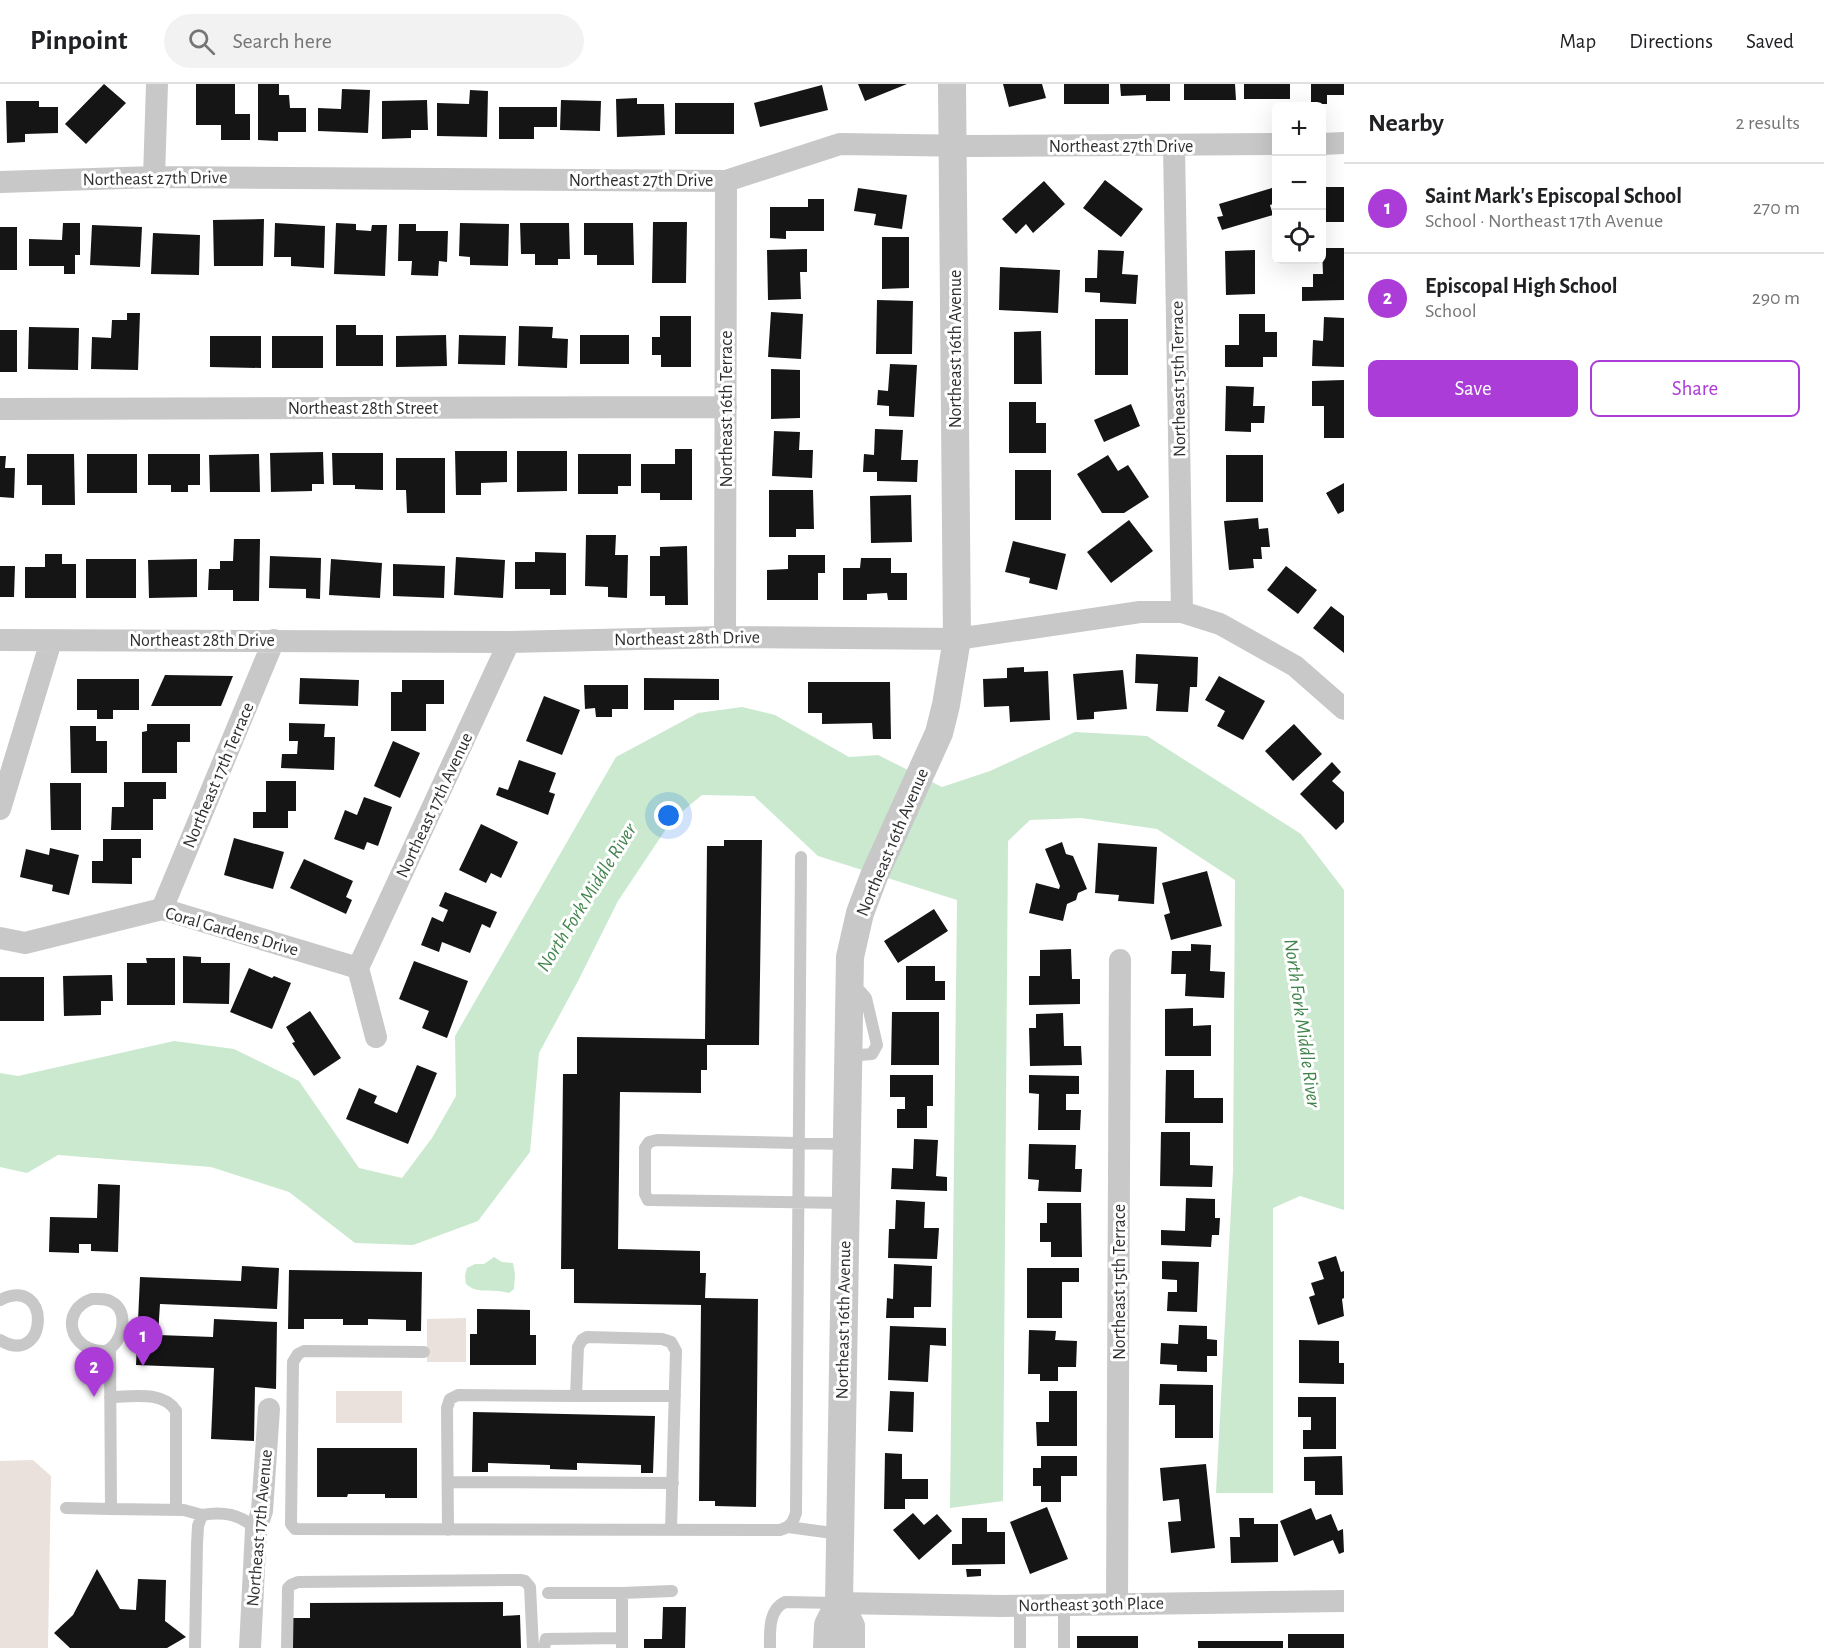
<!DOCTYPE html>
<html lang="en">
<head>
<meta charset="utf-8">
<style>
  body { margin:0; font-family:"Alegreya Sans",sans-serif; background:#f2f2f2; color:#202124 }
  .controls { position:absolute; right:18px; top:18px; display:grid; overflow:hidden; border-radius:9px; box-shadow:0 6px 24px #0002 }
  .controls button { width:54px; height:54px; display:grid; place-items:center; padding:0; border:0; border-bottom:2px solid #e0e0e0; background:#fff; color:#202124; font:30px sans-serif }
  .you { position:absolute; left:669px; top:732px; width:21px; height:21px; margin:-15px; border:4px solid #fff; border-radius:50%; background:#1a73e8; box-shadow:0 0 0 9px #1a73e833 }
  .badge { display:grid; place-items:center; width:39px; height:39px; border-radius:50%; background:#ab3cd8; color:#fff; font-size:20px; font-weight:700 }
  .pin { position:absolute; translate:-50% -50px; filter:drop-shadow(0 2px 3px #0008) }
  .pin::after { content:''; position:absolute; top:32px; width:21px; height:18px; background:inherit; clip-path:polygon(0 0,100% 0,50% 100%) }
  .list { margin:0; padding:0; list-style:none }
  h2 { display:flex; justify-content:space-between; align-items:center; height:78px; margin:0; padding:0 24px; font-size:26px }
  h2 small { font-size:20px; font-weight:400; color:#757577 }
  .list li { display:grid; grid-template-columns:39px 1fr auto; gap:18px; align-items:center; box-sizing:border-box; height:90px; padding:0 24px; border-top:2px solid #e0e0e0 }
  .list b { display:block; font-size:22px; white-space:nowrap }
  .list p { margin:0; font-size:20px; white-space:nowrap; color:#757577 }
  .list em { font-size:20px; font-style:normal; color:#757577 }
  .actions { display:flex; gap:12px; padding:18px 24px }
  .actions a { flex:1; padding:14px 0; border:2px solid #ab3cd8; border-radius:9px; text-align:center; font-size:21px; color:#ab3cd8 }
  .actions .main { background:#ab3cd8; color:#fff }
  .icon { flex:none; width:33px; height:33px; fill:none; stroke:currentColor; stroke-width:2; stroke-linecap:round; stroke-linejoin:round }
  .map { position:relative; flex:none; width:1344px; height:1564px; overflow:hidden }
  header { display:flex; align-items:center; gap:36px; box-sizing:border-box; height:84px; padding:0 30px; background:#fff; border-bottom:2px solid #e0e0e0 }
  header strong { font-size:28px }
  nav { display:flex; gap:33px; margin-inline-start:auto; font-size:21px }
  .search { width:420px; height:54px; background:#f2f2f2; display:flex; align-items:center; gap:15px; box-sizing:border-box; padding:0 21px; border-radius:33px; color:#757577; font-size:22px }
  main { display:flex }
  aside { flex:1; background:#fff }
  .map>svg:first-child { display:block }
  .green { fill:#eae0dc }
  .water { fill:#cae9cf }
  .building { fill:#151515 }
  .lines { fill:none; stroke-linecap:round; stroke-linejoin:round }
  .service { stroke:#c8c8c8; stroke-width:12 }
  .minor { stroke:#c8c8c8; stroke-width:22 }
  .tertiary { stroke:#c8c8c8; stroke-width:28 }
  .labels { text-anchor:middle; stroke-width:6; stroke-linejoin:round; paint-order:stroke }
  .street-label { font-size:18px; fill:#2e2e2e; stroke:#fff }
  .water-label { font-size:20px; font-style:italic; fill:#40844b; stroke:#fff }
</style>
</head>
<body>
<header>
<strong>Pinpoint</strong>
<div class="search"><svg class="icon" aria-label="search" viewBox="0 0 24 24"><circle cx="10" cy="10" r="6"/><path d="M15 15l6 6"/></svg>Search here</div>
<nav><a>Map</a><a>Directions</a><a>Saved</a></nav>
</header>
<main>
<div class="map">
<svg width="1344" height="1564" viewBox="0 0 1344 1564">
  <rect width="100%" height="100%" fill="#fff"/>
  <path class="green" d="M466 1234V1278H427V1235Z
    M336 1307H402V1339H336Z
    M33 1376 51 1392 48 1564H0V1377Z"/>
  <path class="water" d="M742 623 775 631 849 673 878 671 942 703 990 687 1075 648 1147 652 1301 750 1344 806V1126L1300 1112 1273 1124V1409H1216L1233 1087 1235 796 1157 745 1081 734 1030 736 1008 757 1003 1417 950 1424 957 816 818 772 754 712 702 711 672 736 618 817 578 897 539 969 530 1068 478 1137 413 1161 355 1159 289 1108 211 1083 58 1071 27 1089 0 1083V989L18 992 174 957 234 965 299 997 359 1084 402 1094 432 1054 456 1012 455 952 616 673 698 629Z
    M494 1173 502 1178 513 1179 515 1190 514 1205 509 1209C492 1204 478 1211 466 1200L465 1192 467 1184 475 1180H484Z"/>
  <path class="building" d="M104 0 126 19 86 60 65 40Z
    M196 0H235V30H250V56H221V41H196Z
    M258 0H279V11H289L290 24H306V48H278V57L258 56Z
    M858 0H907L865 17Z
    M1003 0H1042L1046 14 1009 23Z
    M1064 0H1109V20H1064Z
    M1120 0H1170V17H1146V11L1121 12Z
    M1184 0H1235L1236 16H1184Z
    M1244 0H1290V15H1244Z
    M1311 0H1344V11H1327V20H1311Z
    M822 1 828 26 760 43 754 19Z
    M342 5 370 6 368 49 318 47V24L341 25Z
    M470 6 488 7 487 53 437 52V19L469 20Z
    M637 14V20H664L665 51 617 53 616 15Z
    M427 16 428 46H411V54L382 55V17Z
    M561 16 601 17 600 47 560 46Z
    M6 17H39V23H58V49L25 50V58L7 59Z
    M675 19H734V50H675Z
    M499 23H557V43H534V55H499Z
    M1105 96 1143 125 1121 153 1083 124Z
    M1044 97 1065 120 1033 149 1026 140 1016 150 1002 135Z
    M1275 103 1276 119 1270 121 1273 131 1222 146 1217 133 1223 132 1219 120Z
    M1322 103H1344V138H1322Z
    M858 104 907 111 902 145 874 141 876 130 854 127Z
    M808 115H824V147H786V155L770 154V123H808Z
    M264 135 263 182H214L213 136Z
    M653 138H687L686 199H652Z
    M63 139H80V171H75V190H64V182H29V155L62 156Z
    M275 139 325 142 324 184 291 182V173H274Z
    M336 139 356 140V146L371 147 372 141H387L385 192 334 190Z
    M460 139 509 140 508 182 470 181V173L459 172Z
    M520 139H569L570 175H558V181H535V170H521Z
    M584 139H633L634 181H597V171H584Z
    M399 140H416V147H448L447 178 439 177 438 192 411 191 412 177H398Z
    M92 141 142 143 140 183 90 181Z
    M0 143H17V186H0Z
    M153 149 200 151 199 191 151 190Z
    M882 153H909V204L882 205Z
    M1322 164H1344V216L1302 217V203H1313V190H1323Z
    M807 165V188H800L801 215 768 216 767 166Z
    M1098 166 1124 167 1122 190 1138 191 1136 220 1100 218V209L1085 208V194H1097Z
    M1255 166V210L1226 211 1225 167Z
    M1000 183 1060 186 1058 229 999 226Z
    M877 216 913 217 912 270H876Z
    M771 228 803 230 801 275 768 273Z
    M127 229H140L138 286 91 285 92 253 111 254 112 236H127Z
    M1239 230H1265V248H1277V273H1263V283H1225V261H1239Z
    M660 232H691V283H661V271H652V253H660Z
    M1324 233 1344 234V283L1312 282 1313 256 1323 257Z
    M1095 235H1128V291H1095Z
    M336 241H356V251H383V282H336Z
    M519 242 553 243 552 254 568 255 567 284 518 282Z
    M29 243 79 244 78 286 28 285Z
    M0 246H17V288H0Z
    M1041 247 1042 300H1014V248Z
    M446 251 447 282 396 283V252Z
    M459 251 506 252 505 281 458 280Z
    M580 251H629V280H580Z
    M210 252H261V284L210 283Z
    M272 252H323V284H272Z
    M890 280 917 281 914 333 889 332V322L877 321 878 306 888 307Z
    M771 285 800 286V334L771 335Z
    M1344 296V354H1324V322H1312V297Z
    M1226 302 1254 303 1253 322H1265L1264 339H1251V348L1225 347Z
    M1009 318H1036V339H1046V369H1009Z
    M1131 320 1140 342 1104 358 1094 336Z
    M875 345 903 346 901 376H918L917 398 877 397V388H863L864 370 874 371Z
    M774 347 800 348 799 366H813L812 394 772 392Z
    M675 365H692V416H660V409H641V380H675Z
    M455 367H507V398L481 399V411H456Z
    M517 367H567V407L517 408Z
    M323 368 324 400H312V407L271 408 270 369Z
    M332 369H383V406L355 405V401H333Z
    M27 370H74L75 421H42V401H27Z
    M87 370H137V409H87Z
    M148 370H200V401H188V408H171V401H148Z
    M259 370 260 408H210L209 371Z
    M578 370H631V402H618V410H578Z
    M1108 371 1118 387 1128 381 1149 413 1124 429H1102L1077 390Z
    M1226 371H1263V418H1226Z
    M0 372H6L5 384H15L14 414 0 413Z
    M396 374H445V429H407L406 406H396Z
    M1015 386H1051V436H1015Z
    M1344 399V427L1338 430 1326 409Z
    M769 406H813L814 445H796V453H769Z
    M911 411 912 458 871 459 870 412Z
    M1258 434 1259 445 1268 444 1270 463H1261L1262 475H1253L1254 484 1229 486 1224 437Z
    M1129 436 1153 467 1111 499 1087 468Z
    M586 451H616L615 471H628L627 514 608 513V503L585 502Z
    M234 455H260L259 517H233V506H208L209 485H220V477H233Z
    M1013 457 1066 470 1057 506 1029 499 1030 494 1005 488Z
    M687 462 688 521H665V512H650V472H660V463Z
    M535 468 566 469V511H550V505H515V478H535Z
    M45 470H62V480H76V514H25V483H45Z
    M788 471H825V489H818V516H767V486L788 485Z
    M270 472 321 474 320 515 306 514V505L269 504Z
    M456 473 505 476 503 514 454 511Z
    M861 474H891V489H907V516H888L887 509 867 510V516H843V484H860Z
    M86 475H136V514H86Z
    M197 475V513L149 514 148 476Z
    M331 475 382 479 380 514 329 511Z
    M393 480 445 482 444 514 393 512Z
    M0 482H15L14 513H0Z
    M1286 482 1317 506 1298 530 1267 506Z
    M1331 522 1344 532V569L1313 544Z
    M1136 570 1198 573 1197 603H1190L1188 628 1156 627 1158 600 1135 599Z
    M1024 583V588L1048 587 1050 636 1010 638 1009 622 984 623 983 595 1007 594V584Z
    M1123 586 1127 625 1094 628V635L1077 636 1073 590Z
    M165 591 233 592 221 622H151Z
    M1219 592 1265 617 1243 656 1217 642 1225 627 1205 616Z
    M300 594 359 596 358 622 299 620Z
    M644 594 719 595V616H674V626H644Z
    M77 595H139V626H113V635H97V626H77Z
    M402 596H444V620H426V647H391V608H402Z
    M808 598H890L891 655H873L872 639 822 640V629H808Z
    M584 601H628V625H612V633H596L595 624 585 625Z
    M544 612 580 626 562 671 526 657Z
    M289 639 325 640 324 653H335L334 686 281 684 282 670H297L298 657H289Z
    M147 640H190V658H177V689H142V648L147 647Z
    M1294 640 1322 670 1293 697 1265 667Z
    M70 642H96V657H107V689H71Z
    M393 657 420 669 400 714 374 702Z
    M519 676 556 689 549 708 555 710 548 731 496 711 499 703 508 706Z
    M1332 678 1341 688 1332 697 1344 708V738L1336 746 1300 710Z
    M266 697H296V727H288V744H253V728H266Z
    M124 698H166V715H153V746H111L112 723H124Z
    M50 699H81V746H51Z
    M364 713 392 723 378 762 367 758 364 766 334 755 345 726 357 731Z
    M481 740 518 758 501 794 491 789 486 799 459 786Z
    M234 754 284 768 273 805 224 791Z
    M103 755H141V774H132V800L92 799V777H103Z
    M724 756H762L759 961H707V986H701V1009L620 1008 618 1165 700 1167V1189H706L705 1214 758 1215 756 1423 715 1422V1417H699L701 1221 574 1219V1185H561L563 990H577V953L705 955 707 762H724Z
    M1062 758 1066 770 1073 772 1087 805 1078 809 1076 816 1067 820 1063 837 1029 829 1036 799 1059 805 1060 802 1045 765Z
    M1098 759 1157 763 1154 820 1118 817 1119 811 1095 809Z
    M50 764 79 771 69 811 52 807 53 801 20 793 26 765 49 771Z
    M304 775 353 797 346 813 352 816 346 830 290 804Z
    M1207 787 1222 842 1171 856 1164 831 1170 829 1162 799Z
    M445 808 497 828 490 844 482 840 470 869 442 858 439 868 421 861 432 833 443 838 448 826 439 822Z
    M934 825 948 847 898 879 884 857Z
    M1191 860 1211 861 1210 887 1225 888 1224 914 1185 912 1186 890H1171L1172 867H1191Z
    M1071 865 1072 895H1080V920L1029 921V892H1040V866Z
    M183 872 201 873V879H230L229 920 183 919Z
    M146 874H175V921H127V879H147Z
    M414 877 468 897 447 954 422 944 429 927 399 915Z
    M906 882H935V897H945V916H906Z
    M249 884 272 894 274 892 291 899 272 945 230 928Z
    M112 891 113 917H101V931L64 932 63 892Z
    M0 893H44V937H0Z
    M1193 924V942L1211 941V972H1165V925Z
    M310 927 341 974 314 992 292 959 295 958 286 943Z
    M892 928H939V981H891Z
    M1063 929 1064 962H1081L1082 981 1030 982 1029 944H1036V930Z
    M417 981 437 989 408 1060 346 1035 359 1004 377 1012 374 1019 397 1029Z
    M1166 986H1194V1014H1223V1039H1165Z
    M890 991H933V1022H927V1044H897V1025H905V1013H890Z
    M1029 991 1079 992V1010H1066V1026H1081L1080 1046H1038L1039 1010 1029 1009Z
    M1161 1048H1190V1081L1213 1082 1212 1103 1160 1102Z
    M914 1055 938 1056 936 1092 947 1093V1107L891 1105 892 1084 913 1085Z
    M1029 1060 1076 1061 1075 1085H1082L1081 1108 1038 1107 1039 1096 1028 1095Z
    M98 1100 120 1101 118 1168 91 1167V1160H79V1169L49 1168 50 1133 97 1134Z
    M1186 1114 1215 1115V1134H1220L1219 1151H1212L1211 1163 1161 1161V1146L1185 1147Z
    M896 1116 925 1118 924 1144H939L937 1175 888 1174 889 1145H895Z
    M1047 1119H1081L1082 1173H1051V1158H1040V1139H1047Z
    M1336 1172 1341 1188 1344 1187V1214L1342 1215 1344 1232 1318 1241 1309 1213 1315 1211 1311 1199 1324 1195 1318 1178Z
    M1162 1177 1199 1178 1197 1228 1167 1227 1168 1208H1177V1196L1162 1195Z
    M894 1180 932 1182 931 1223H914V1234H886L887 1214 893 1215Z
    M242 1182 279 1184 277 1225 160 1220 158 1251 213 1253 214 1235 277 1238 276 1305 255 1303 254 1357 211 1355 214 1284 136 1281 140 1193 241 1197Z
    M1027 1184H1079V1198H1062V1234H1027Z
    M289 1186 422 1188 421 1247H406V1236L368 1235V1241H343V1235H304V1245H288Z
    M477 1225 530 1226V1251H536V1281H470V1250H477Z
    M1179 1241 1207 1242V1255L1217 1256V1272H1207V1288L1177 1287V1281L1160 1280 1161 1259 1178 1260Z
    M890 1242 946 1244V1262L930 1261 928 1298 888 1296Z
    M1029 1246 1056 1247 1055 1256 1077 1257 1076 1283H1058V1297H1040V1290H1028Z
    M1299 1256 1339 1257V1279H1344V1300L1299 1299Z
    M1160 1300 1213 1301V1354H1175V1321H1159Z
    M890 1307 914 1308 913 1348 888 1347Z
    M1049 1307H1077V1362H1037L1036 1338H1049Z
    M1298 1313H1336V1365H1303V1346H1311V1333H1298Z
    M473 1328 655 1332 653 1389H641V1381L577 1379V1386L550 1385V1381L488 1379V1388H472Z
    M317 1364H417V1414H385V1410H348L347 1413H317Z
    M885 1369 902 1370V1395H928V1415H905V1425H884Z
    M1041 1372H1077V1392H1061V1418H1041V1402H1033V1384H1041Z
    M1342 1372 1343 1411H1315V1397H1304V1373Z
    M1206 1380 1215 1464 1171 1469 1168 1438 1181 1437 1179 1415 1163 1417 1160 1384Z
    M1047 1423 1068 1475 1030 1490 1010 1438Z
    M1311 1424 1316 1436 1331 1430 1338 1447 1343 1445 1344 1468 1339 1470 1333 1456 1294 1472 1280 1437Z
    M913 1429 924 1441 937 1430 952 1447 919 1476 893 1446Z
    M962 1434H987V1448H1005V1480L952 1481V1460H962Z
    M1239 1434H1254V1440H1278V1478L1231 1479 1230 1453H1240Z
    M97 1485 120 1525 136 1526 138 1495 166 1496 165 1537 186 1553 167 1564H70L54 1549 73 1531Z
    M966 1485H981V1492L967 1493Z
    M503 1518V1532L520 1531 521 1564H292V1534H310V1519Z
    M663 1523H686L685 1564H644V1555H662Z
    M1288 1550H1344V1564H1288Z
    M1077 1552H1138V1564H1077Z
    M1198 1557H1283V1564H1198Z"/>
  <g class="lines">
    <path class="service" d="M847 972 872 970 877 961 866 914 861 908 849 903
      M845 1119 648 1116 645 1110V1064L649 1058 657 1056 845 1060
      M92 1215C99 1215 106 1214 112 1218 130 1227 123 1261 105 1267 69 1268 59 1226 92 1215Z
      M0 1216C53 1190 48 1285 0 1256
      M424 1268 304 1267 298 1270 293 1278 291 1440 295 1445 780 1446C790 1443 793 1439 796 1429L801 773
      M576 1312H675
      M110 1313C131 1313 163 1306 176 1327V1426
      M448 1398 673 1399
      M66 1424 111 1425 110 1265
      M111 1425 184 1426 202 1431
      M788 1443 840 1450
      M448 1446 447 1324 450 1315 458 1311 576 1312 578 1263 582 1256 587 1253 662 1255 671 1258 676 1267 671 1446
      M548 1509H622V1554
      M622 1509 672 1507
      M1020 1522V1564
      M195 1564 197 1460 198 1442 202 1431C223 1427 240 1430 256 1445
      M287 1564 288 1504 291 1501 298 1498 520 1496 525 1497 530 1503 533 1564
      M544 1564 546 1555 622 1554V1564
      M770 1564C770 1548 768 1526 785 1518L838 1519
      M1064 1564V1521"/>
    <path class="minor" d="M1322 60 1344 59
      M1174 62 1182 528
      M154 93 157 0
      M0 98 154 93 726 97 840 60 974 62 1276 60
      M0 325 726 323
      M725 553 726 97
      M0 556 509 558 725 553 957 555 1140 528H1182L1220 540 1295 582 1344 625
      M0 725 51 557
      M162 825 274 556
      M0 854 25 859 162 825 358 884 376 953
      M358 884 509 558
      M839 1519 1001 1522 1344 1517
      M1117 1520 1120 876
      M250 1564 256 1445 262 1427 269 1325"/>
    <path class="tertiary" d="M839 1519 851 1542V1564
      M827 1564 828 1541 839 1519 850 873 860 829 874 792 939 649 946 621 957 555 952 0"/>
  </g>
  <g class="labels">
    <g class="street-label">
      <text x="1121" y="68">Northeast 27th Drive</text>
      <text transform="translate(155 94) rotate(-1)" y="6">Northeast 27th Drive</text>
      <text x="641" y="102">Northeast 27th Drive</text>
      <text transform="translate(955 265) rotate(-90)" y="6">Northeast 16th Avenue</text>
      <text transform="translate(1178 295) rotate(-91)" y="6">Northeast 15th Terrace</text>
      <text x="363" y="330">Northeast 28th Street</text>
      <text transform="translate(726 325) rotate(-90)" y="6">Northeast 16th Terrace</text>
      <text transform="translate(687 554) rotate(-1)" y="6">Northeast 28th Drive</text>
      <text x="202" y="562">Northeast 28th Drive</text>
      <text transform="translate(218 691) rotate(-67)" y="6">Northeast 17th Terrace</text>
      <text transform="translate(434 721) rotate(-65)" y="6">Northeast 17th Avenue</text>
      <text transform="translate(892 758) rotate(-67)" y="6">Northeast 16th Avenue</text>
      <text transform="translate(232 847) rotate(16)" y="6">Coral Gardens Drive</text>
      <text transform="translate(1119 1198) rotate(-90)" y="6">Northeast 15th Terrace</text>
      <text transform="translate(843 1236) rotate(-89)" y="6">Northeast 16th Avenue</text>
      <text transform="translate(259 1444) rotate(-85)" y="6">Northeast 17th Avenue</text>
      <text transform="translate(1091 1520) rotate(-1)" y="6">Northeast 30th Place</text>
    </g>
    <g class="water-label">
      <text transform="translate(586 813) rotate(-58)" y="7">North Fork Middle River</text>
      <text transform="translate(1303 939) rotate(82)" y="7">North Fork Middle River</text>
    </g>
  </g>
</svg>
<div class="controls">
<button>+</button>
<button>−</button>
<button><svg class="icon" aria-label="locate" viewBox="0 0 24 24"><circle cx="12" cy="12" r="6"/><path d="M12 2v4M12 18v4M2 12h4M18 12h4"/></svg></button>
</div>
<div class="you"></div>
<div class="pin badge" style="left:143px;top:1282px">1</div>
<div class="pin badge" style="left:94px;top:1313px">2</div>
</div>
<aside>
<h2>Nearby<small>2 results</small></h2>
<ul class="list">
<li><span class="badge">1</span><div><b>Saint Mark's Episcopal School</b><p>School · Northeast 17th Avenue</p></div><em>270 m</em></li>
<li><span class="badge">2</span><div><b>Episcopal High School</b><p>School</p></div><em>290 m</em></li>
</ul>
<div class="actions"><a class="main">Save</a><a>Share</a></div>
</aside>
</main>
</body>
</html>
